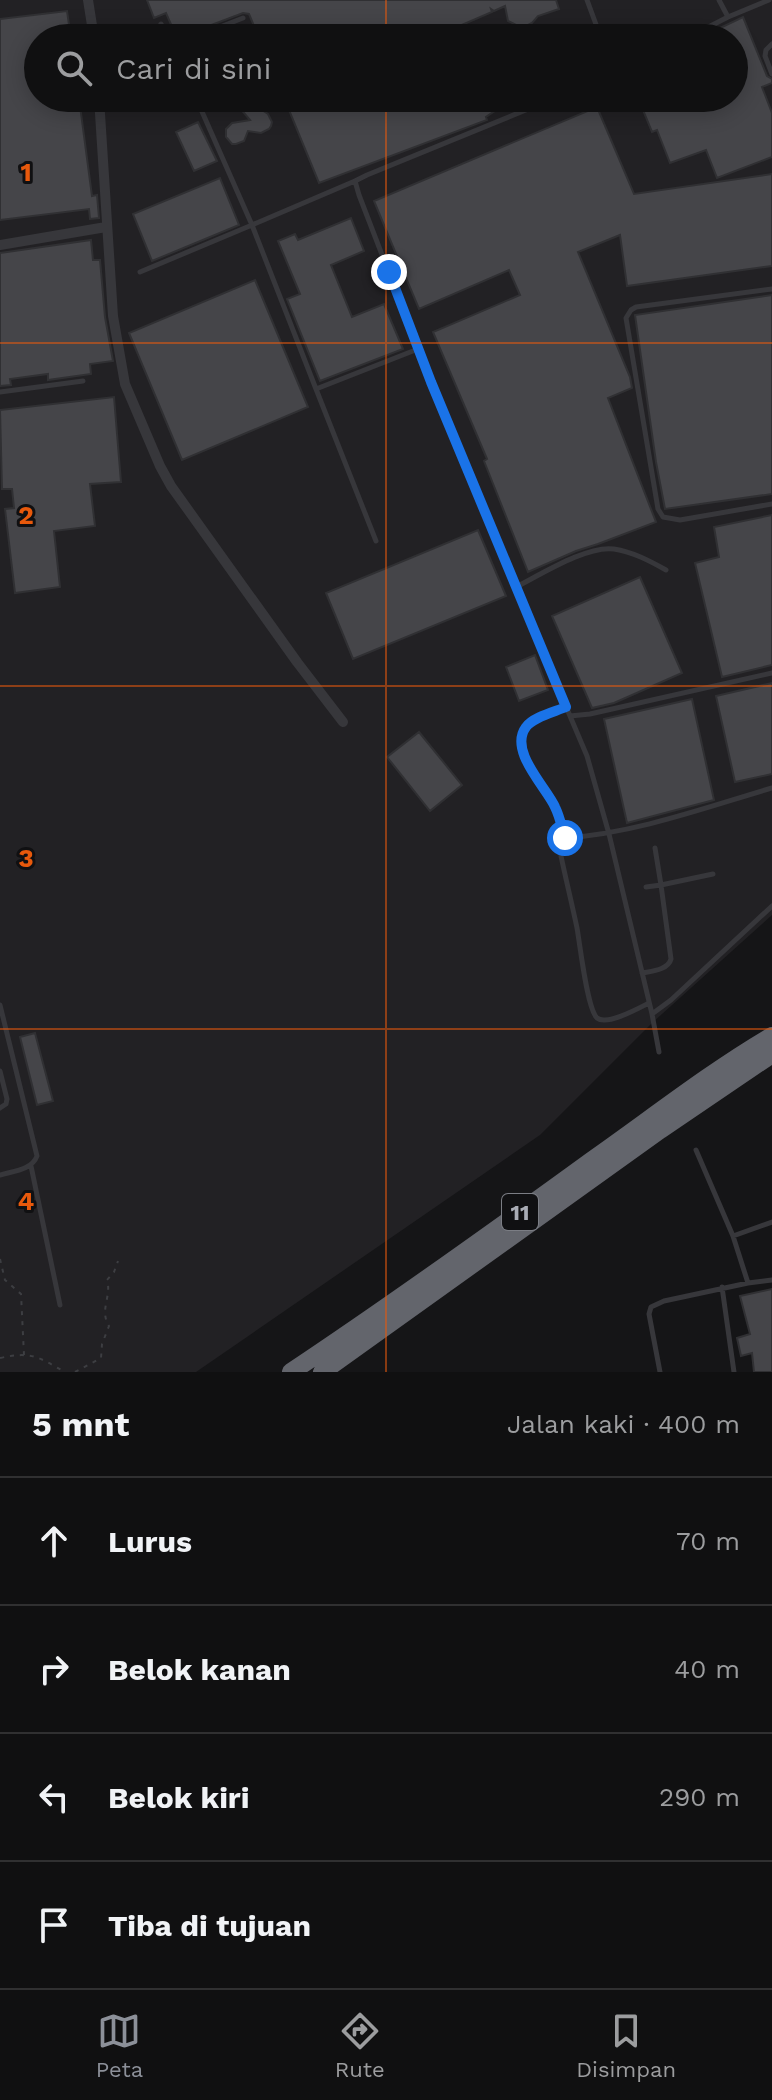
<!DOCTYPE html>
<html lang="id">
<head>
<meta charset="utf-8">
<style>
  body { margin:0; font-family:"Work Sans",sans-serif; background:#1e1e1f; color:#f1f3f6 }
  .stop { position:absolute; width:24px; height:24px; margin:-18px; border:6px solid #1a73e8; border-radius:50%; background:#fff }
  .stop.end { background:#1a73e8; border-color:#fff; box-shadow:0 2px 8px #0008 }
  .list { margin:0; padding:0; list-style:none }
  h2 { display:flex; justify-content:space-between; align-items:center; height:104px; margin:0; padding:0 32px; font-size:34px }
  h2 small { font-size:26px; font-weight:400; color:#9c9d9f }
  .list li { display:grid; grid-template-columns:52px 1fr auto; gap:24px; align-items:center; box-sizing:border-box; height:128px; padding:0 32px; border-top:2px solid #303031 }
  .list b { display:block; font-size:30px; white-space:nowrap }
  .list em { font-size:26px; font-style:normal; color:#9c9d9f }
  .icon { flex:none; width:44px; height:44px; fill:none; stroke:currentColor; stroke-width:2; stroke-linecap:round; stroke-linejoin:round }
  .map { position:relative; flex:none; width:772px; height:1372px; overflow:hidden }
  .search { position:absolute; background:#101011; box-shadow:0 4px 20px #0003; left:24px; right:24px; top:24px; height:88px; display:flex; align-items:center; gap:20px; box-sizing:border-box; padding:0 28px; border-radius:44px; color:#9c9d9f; font-size:30px }
  .sheet { height:616px; background:#101011 }
  nav { display:flex; justify-content:space-around; align-items:center; box-sizing:border-box; height:112px; border-top:2px solid #303031; background:#101011; font-size:22px; color:#9c9d9f }
  nav a { display:grid; justify-items:center; gap:4px }
  nav .on { color:#8c9099 }
  .map>svg:first-child { display:block }
  .built { fill:#222124; fill-rule:evenodd }
  .building { fill:#454549; stroke:#303033; stroke-width:2 }
  .lines { fill:none; stroke-linecap:round; stroke-linejoin:round }
  .path { stroke:#3d3e42; stroke-width:2; stroke-dasharray:4 6; stroke-linecap:butt }
  .service { stroke:#37373b; stroke-width:5 }
  .minor { stroke:#37373b; stroke-width:10 }
  .motorway { stroke:#63656c; stroke-width:18 }
  .route { stroke:#1a73e8; stroke-width:10 }
  .grid { fill:none; stroke:#e8590c; stroke-width:2; stroke-opacity:0.55 }
  .labels { text-anchor:middle; stroke-width:6; stroke-linejoin:round; paint-order:stroke }
  .shield { fill:#101012; stroke:#7b7d84; stroke-width:2 }
  .shield-label { font-size:22px; font-weight:bold; fill:#a9acb5 }
  .grid-label { font-size:26px; text-anchor:middle; font-weight:bold; fill:#e8590c; stroke:#101012; stroke-width:6; stroke-linejoin:round; paint-order:stroke }
</style>
</head>
<body>
<div class="map">
<svg width="772" height="1372" viewBox="0 0 772 1372">
  <rect width="100%" height="100%" fill="#151517"/>
  <path class="built" d="M0 0H772V915L652 1023 540 1135 196 1372H0ZM38 38H734V98H38Z"/>
  <path class="building" d="M147 0H556L559 9 538 16 532 23 522 28 508 21 505 6 494 11 491 9 492 12 450 30 454 38H259L249 14 243 13 177 38 166 13 154 18Z
    M67 11 71 38H38V98H79L92 196 97 195 99 218 90 219 89 209 0 220V19Z
    M743 17 767 76 772 79V83L762 87 772 113V157L717 178 706 150 670 163 657 130 652 132 638 98H734V38H699Z
    M252 98H264L259 108 268 114 272 122 271 126 269 129 261 133 248 131 244 141 236 144H232L226 137V129L232 123 250 120 239 107 242 102H252Z
    M284 98H514L486 117 487 120 319 183Z
    M597 107 634 194 772 174V266L627 286 620 235 578 252 630 377 632 388 608 398 656 522 598 544 576 551 528 572 484 461 487 459 433 332 520 295 509 270 419 309 374 201Z
    M198 122 217 161 194 171 176 132Z
    M220 178 239 225 152 261 133 214Z
    M351 218 364 251 331 265 352 317 384 304 403 349 320 381 287 299 300 294 278 241 295 234 298 240Z
    M91 240 93 260H100L105 317 113 361 90 364 91 374 48 380V374L10 379 11 385 0 386V253Z
    M255 280 308 407 182 460 129 333Z
    M772 295V494L665 509 656 462 635 315Z
    M114 397 121 482 90 484 95 526 54 531 60 587 15 593 5 509 14 508 12 489H2L0 410Z
    M772 515V665L722 677 695 563 719 557 714 527Z
    M478 530 506 596 353 659 326 593Z
    M640 577 682 673 614 703 592 708 552 616Z
    M535 655 548 690 519 701 506 667Z
    M772 683V774L735 782 716 696Z
    M692 699 714 800 627 823 604 719Z
    M419 732 462 785 430 811 387 757Z
    M35 1033 53 1101 37 1105 20 1037Z
    M772 1289V1372H754L752 1353 741 1356 737 1338 750 1334 740 1296Z"/>
  <g class="lines">
    <path class="path" d="M0 1259 5 1280 21 1294 24 1355
      M0 1358C32 1351 38 1357 65 1372
      M75 1372 101 1358 102 1344 109 1326C99 1310 112 1296 107 1280L114 1272 118 1261"/>
    <path class="service" d="M587 0 601 38
      M719 0 728 17
      M161 24 169 38
      M192 38 243 18
      M687 38 728 17 769 0
      M772 44 766 50 765 56 772 74
      M555 98 367 175 355 181 359 195 431 382 570 716 590 714 772 673
      M355 181 252 225 316 389 418 349
      M140 272 252 225 196 98
      M772 289 636 307 631 310 626 318 658 509 663 517 680 520 772 504
      M316 389 376 541
      M0 392 83 381
      M516 587C540 575 587 545 614 549 633 552 650 561 666 570
      M566 707C554 712 534 717 526 727 508 751 546 788 555 807 560 817 562 828 565 838 636 833 704 808 772 788
      M570 716 587 756 609 834 652 1014
      M565 838 561 856C566 880 572 904 577 928 580 944 587 1009 597 1018 607 1026 639 1008 649 1003
      M646 887 661 885 655 848
      M642 973C652 971 668 970 671 959L661 885 713 874
      M0 1005 37 1156C32 1170 13 1171 0 1175
      M659 1052 652 1014 671 1000 772 906
      M0 1071 7 1099 6 1104 0 1108
      M696 1150 733 1236 748 1283 772 1280
      M31 1166 60 1305
      M733 1236 772 1222
      M722 1287 734 1372
      M660 1372 649 1314 651 1307 664 1301 748 1283"/>
    <path class="minor" d="M88 0 94 38
      M99 98 113 316 125 384 160 466 171 486 297 662 343 722
      M0 245 106 227"/>
    <path class="motorway" d="M291 1372C393 1304 492 1233 591 1161 651 1119 709 1073 772 1036
      M322 1372 660 1130 772 1054"/>
  </g>
  <g class="lines">
    <path class="route" d="M389 272 431 382 566 707C554 712 533 717 526 727 508 751 547 788 555 807 560 817 562 828 565 838"/>
  </g>
  <path class="grid" d="M386 0V38M386 98V1372M0 343H772M0 686H772M0 1029H772"/>
  <g class="labels">
    <rect class="shield" x="502" y="1194" width="36" height="36" rx="6"/>
    <g class="shield-label">
      <text x="520" y="1220">11</text>
    </g>
  </g>
  <g class="grid-label">
    <text x="26" y="181">1</text>
    <text x="26" y="524">2</text>
    <text x="26" y="867">3</text>
    <text x="26" y="1210">4</text>
  </g>
</svg>
<div class="stop" style="left:565px;top:838px"></div>
<div class="stop end" style="left:389px;top:272px"></div>
<div class="search"><svg class="icon" aria-label="search" viewBox="0 0 24 24"><circle cx="10" cy="10" r="6"/><path d="M15 15l6 6"/></svg>Cari di sini</div>
</div>
<section class="sheet">
<h2>5 mnt<small>Jalan kaki · 400 m</small></h2>
<ul class="list">
<li><svg class="icon" aria-label="ahead" viewBox="0 0 24 24"><path d="M12 20V5M6 11l6-6 6 6"/></svg><div><b>Lurus</b></div><em>70 m</em></li>
<li><svg class="icon" aria-label="right" viewBox="0 0 24 24"><path d="M7 20v-9h11M14 6l5 5-5 5"/></svg><div><b>Belok kanan</b></div><em>40 m</em></li>
<li><svg class="icon" aria-label="left" viewBox="0 0 24 24"><path d="M17 20v-9H6M10 6l-5 5 5 5"/></svg><div><b>Belok kiri</b></div><em>290 m</em></li>
<li><svg class="icon" aria-label="arrive" viewBox="0 0 24 24"><path d="M6 21V4h12l-3 4 3 4H6"/></svg><div><b>Tiba di tujuan</b></div></li>
</ul>
</section>
<nav>
<a class="on"><svg class="icon" aria-label="map" viewBox="0 0 24 24"><path d="M3 6l6-2 6 2 6-2v14l-6 2-6-2-6 2zM9 4v14M15 6v14"/></svg>Peta</a>
<a><svg class="icon" aria-label="directions" viewBox="0 0 24 24"><path d="M12 3l9 9-9 9-9-9zM9 14v-3h6M13 9l2 2-2 2"/></svg>Rute</a>
<a><svg class="icon" aria-label="saved" viewBox="0 0 24 24"><path d="M7 4h10v16l-5-4-5 4z"/></svg>Disimpan</a>
</nav>
</body>
</html>
